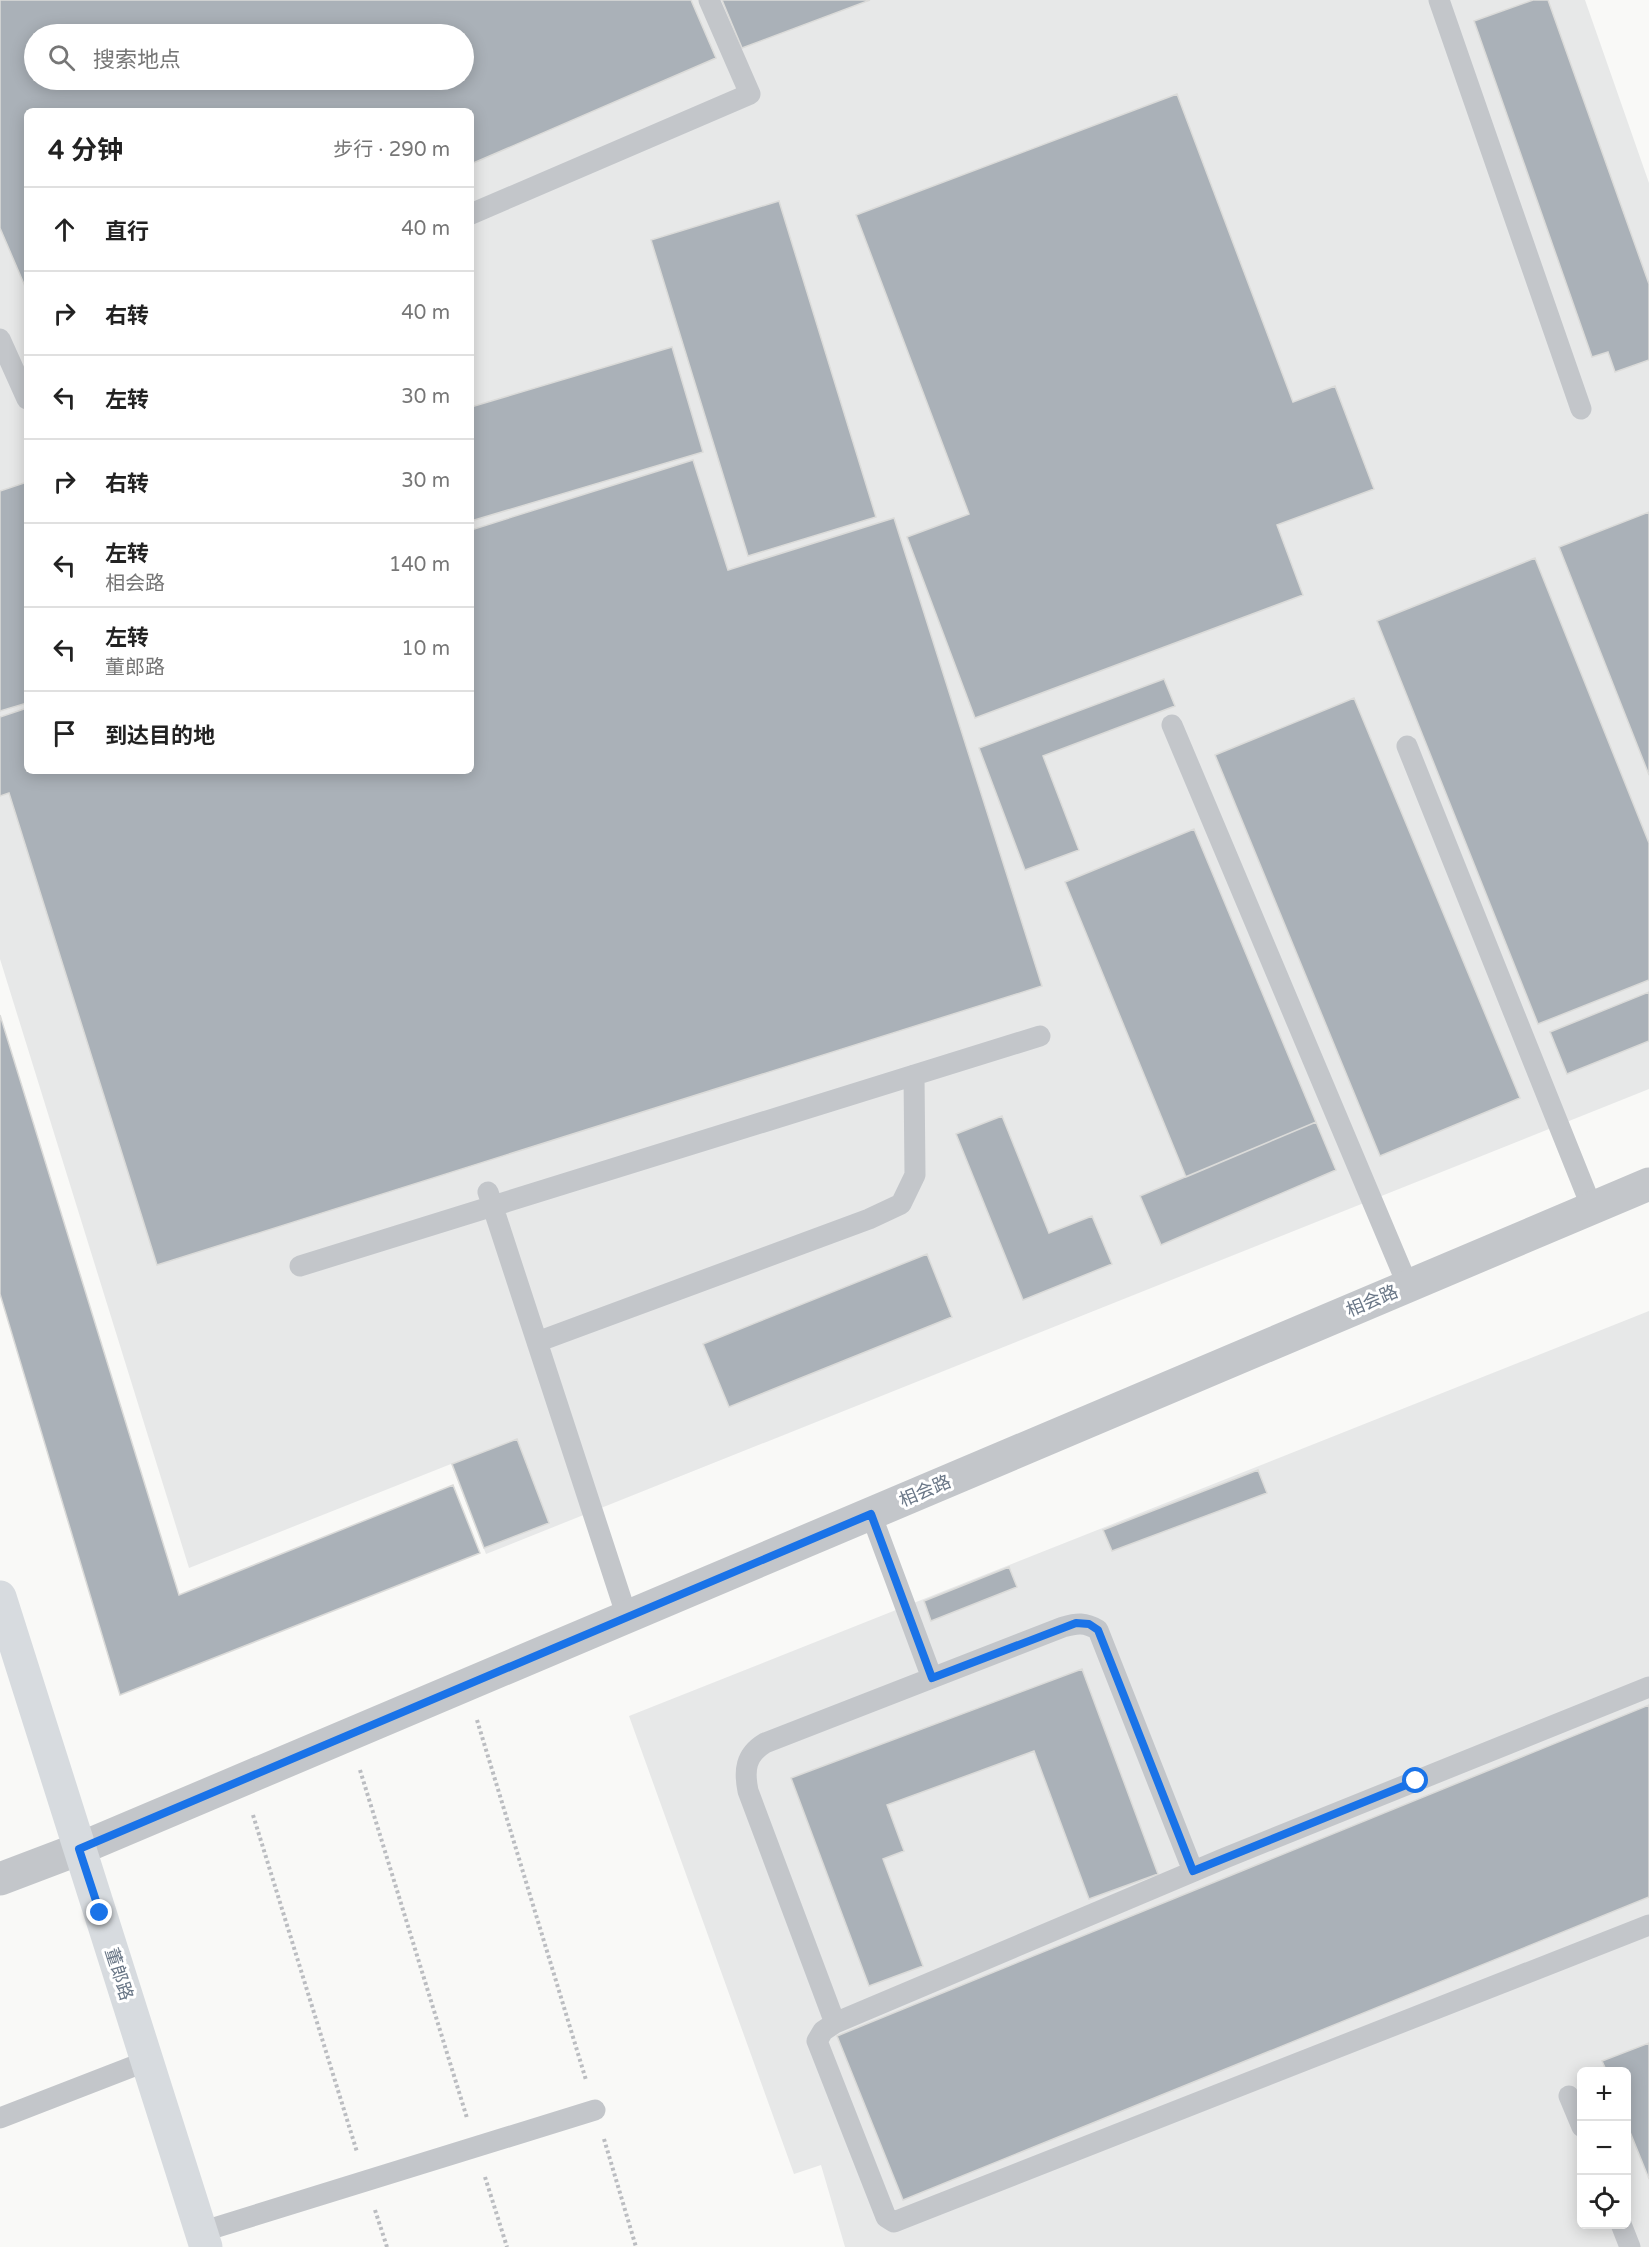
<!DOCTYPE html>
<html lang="zh">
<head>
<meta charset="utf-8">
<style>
  body { margin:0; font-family:"Varela Round","Noto Sans SC",sans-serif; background:#f2f2f2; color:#222 }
  .controls { position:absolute; right:18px; bottom:18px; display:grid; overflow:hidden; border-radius:9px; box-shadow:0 3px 15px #0003 }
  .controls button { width:54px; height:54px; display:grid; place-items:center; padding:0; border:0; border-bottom:2px solid #e0e0e0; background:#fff; color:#222; font:30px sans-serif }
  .stop { position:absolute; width:18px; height:18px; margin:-14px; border:4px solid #1a73e8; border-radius:50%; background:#fff }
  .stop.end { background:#1a73e8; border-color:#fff; box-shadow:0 2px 6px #0008 }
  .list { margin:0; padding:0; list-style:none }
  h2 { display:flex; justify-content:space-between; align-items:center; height:78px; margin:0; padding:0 24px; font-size:26px }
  h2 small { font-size:20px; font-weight:400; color:#767676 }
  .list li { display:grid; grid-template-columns:39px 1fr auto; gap:18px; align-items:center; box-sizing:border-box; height:84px; padding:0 24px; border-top:2px solid #e0e0e0 }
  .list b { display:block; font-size:22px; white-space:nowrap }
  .list p { margin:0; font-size:20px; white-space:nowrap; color:#767676 }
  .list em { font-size:20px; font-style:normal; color:#767676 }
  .icon { flex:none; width:33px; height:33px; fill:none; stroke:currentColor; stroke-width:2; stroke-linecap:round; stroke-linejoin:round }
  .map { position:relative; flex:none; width:1649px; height:2247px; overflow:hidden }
  .search { position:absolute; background:#fff; box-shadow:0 3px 15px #0003; left:24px; top:24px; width:450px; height:66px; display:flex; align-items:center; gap:15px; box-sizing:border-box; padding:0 21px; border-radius:33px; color:#767676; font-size:22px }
  .panel { position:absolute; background:#fff; box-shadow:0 3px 15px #0003; left:24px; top:108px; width:450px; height:666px; border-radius:9px }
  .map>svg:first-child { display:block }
  .built { fill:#e7e8e8; fill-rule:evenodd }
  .building { fill:#aab1b8; stroke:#dbdbd9; stroke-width:1.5; fill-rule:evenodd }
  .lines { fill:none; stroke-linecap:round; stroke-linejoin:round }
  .path { stroke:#bbbdc1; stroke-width:4; stroke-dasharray:3 3; stroke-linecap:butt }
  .service { stroke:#c3c6ca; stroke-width:21 }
  .tertiary { stroke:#c3c6ca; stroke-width:33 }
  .secondary { stroke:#d7dbdf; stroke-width:33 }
  .route { stroke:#1a73e8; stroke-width:8 }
  .labels { text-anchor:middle; stroke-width:6; stroke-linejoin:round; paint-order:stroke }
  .street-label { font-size:18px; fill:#6a7787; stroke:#fff }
</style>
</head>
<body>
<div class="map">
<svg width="1649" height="2247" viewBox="0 0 1649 2247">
  <rect width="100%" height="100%" fill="#f9f9f7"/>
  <path class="built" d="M0 0H1585L1649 183V1089L486 1554 451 1464 189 1568 0 959ZM34 34H464V80H34ZM27 111H471V771H27Z
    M1649 1311V2247H845L821 2165 794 2174 629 1716ZM1582 2072H1626V2224H1582Z"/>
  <path class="building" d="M0 0H691L716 58 471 164V111H27V291L0 228ZM34 34H464V80H34Z
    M722 0H870L742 48Z
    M1533 0H1548L1649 284V360L1615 372 1608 352 1592 357 1474 21Z
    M1177 94 1293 402 1335 386 1374 489 1277 525 1303 595 975 718 907 537 969 514 856 215Z
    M779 201 876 517 748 556 651 240Z
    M672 347 703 452 471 521V407Z
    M693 460 728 570 894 518 1042 986 157 1265 9 793 0 796V717L27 708V771H471V530Z
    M27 482V703L0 711V491Z
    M1649 512V775L1559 547Z
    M1535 558 1649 843V980L1538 1024 1377 621Z
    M1164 679 1175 706 1043 756 1079 850 1025 870 979 748Z
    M1354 698 1520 1098 1380 1156 1215 755Z
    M1194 829 1316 1122 1186 1177 1065 882Z
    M1649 992V1041L1567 1074 1550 1032Z
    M0 1015 179 1595 453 1485 480 1553 120 1695 0 1294Z
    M1002 1116 1049 1233 1092 1216 1112 1264 1023 1300 956 1134Z
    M1316 1122 1336 1170 1161 1245 1140 1196Z
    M927 1254 952 1317 729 1407 703 1344Z
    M517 1439 549 1523 484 1548 452 1464Z
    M1258 1470 1267 1493 1112 1551 1103 1530Z
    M1009 1567 1017 1587 931 1621 924 1601Z
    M1082 1669 1158 1874 1089 1899 1034 1751 887 1805 904 1851 883 1859 923 1966 869 1986 791 1778Z
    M1649 1705V1897L903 2200 837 2036Z
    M1649 2043V2179L1626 2122V2072H1607L1602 2061Z"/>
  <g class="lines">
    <path class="path" d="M477 1720 586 2080
      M360 1770 467 2118
      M253 1815 357 2152
      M604 2139 636 2247
      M485 2177 507 2247
      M375 2210 387 2247"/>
    <path class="service" d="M1439 0 1581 409
      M471 214 750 94 709 0
      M0 339 27 399
      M1172 725 1408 1286
      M1407 746 1592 1208
      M488 1192 627 1617
      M300 1266 1040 1036
      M537 1342 869 1219 901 1204 915 1175 914 1075
      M871 1514 932 1678
      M1649 1687 1225 1858 835 2023 823 2031 817 2041 886 2217 894 2222 1649 1925
      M835 2023 748 1791C744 1771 745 1755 765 1743L1063 1627C1077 1623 1085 1622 1098 1630L1193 1871
      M1569 2096 1582 2127
      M0 2118 147 2061
      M1621 2224 1630 2247
      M201 2232 595 2110"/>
    <path class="tertiary" d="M0 1879 79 1849 1649 1184"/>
    <path class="secondary" d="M0 1597 206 2247"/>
  </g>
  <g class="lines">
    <path class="route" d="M100 1913 79 1849 871 1514 932 1678 1076 1623 1089 1624 1098 1630 1193 1871 1416 1781"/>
  </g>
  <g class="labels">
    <g class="street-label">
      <text transform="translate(1372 1301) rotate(-23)" y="6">相会路</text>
      <text transform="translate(925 1491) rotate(-23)" y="6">相会路</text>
      <text transform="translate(119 1974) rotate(72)" y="6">董郎路</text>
    </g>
  </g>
</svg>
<div class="controls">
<button>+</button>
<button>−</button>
<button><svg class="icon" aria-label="locate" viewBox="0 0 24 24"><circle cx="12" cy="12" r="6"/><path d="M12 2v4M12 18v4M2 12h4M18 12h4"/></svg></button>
</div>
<div class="stop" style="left:1416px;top:1781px"></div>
<div class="stop end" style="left:100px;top:1913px"></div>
<div class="search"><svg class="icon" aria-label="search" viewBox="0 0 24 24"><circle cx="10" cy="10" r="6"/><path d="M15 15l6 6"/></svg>搜索地点</div>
<section class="panel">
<h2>4 分钟<small>步行 · 290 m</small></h2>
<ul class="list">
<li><svg class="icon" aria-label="ahead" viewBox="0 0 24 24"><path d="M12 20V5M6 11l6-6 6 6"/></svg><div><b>直行</b></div><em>40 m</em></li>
<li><svg class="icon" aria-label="right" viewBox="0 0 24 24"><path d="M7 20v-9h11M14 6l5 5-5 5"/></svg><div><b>右转</b></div><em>40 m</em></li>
<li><svg class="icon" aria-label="left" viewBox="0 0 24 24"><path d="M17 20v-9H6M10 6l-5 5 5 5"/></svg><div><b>左转</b></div><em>30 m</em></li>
<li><svg class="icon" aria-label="right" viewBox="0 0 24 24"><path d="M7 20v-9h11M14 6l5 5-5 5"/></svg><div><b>右转</b></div><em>30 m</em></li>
<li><svg class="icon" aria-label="left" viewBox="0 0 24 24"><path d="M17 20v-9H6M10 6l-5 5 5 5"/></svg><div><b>左转</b><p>相会路</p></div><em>140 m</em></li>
<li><svg class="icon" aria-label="left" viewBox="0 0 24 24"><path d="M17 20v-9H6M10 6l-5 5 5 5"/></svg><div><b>左转</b><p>董郎路</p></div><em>10 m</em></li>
<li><svg class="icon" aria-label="arrive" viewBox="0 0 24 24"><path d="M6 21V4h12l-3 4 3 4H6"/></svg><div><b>到达目的地</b></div></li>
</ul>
</section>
</div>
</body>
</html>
